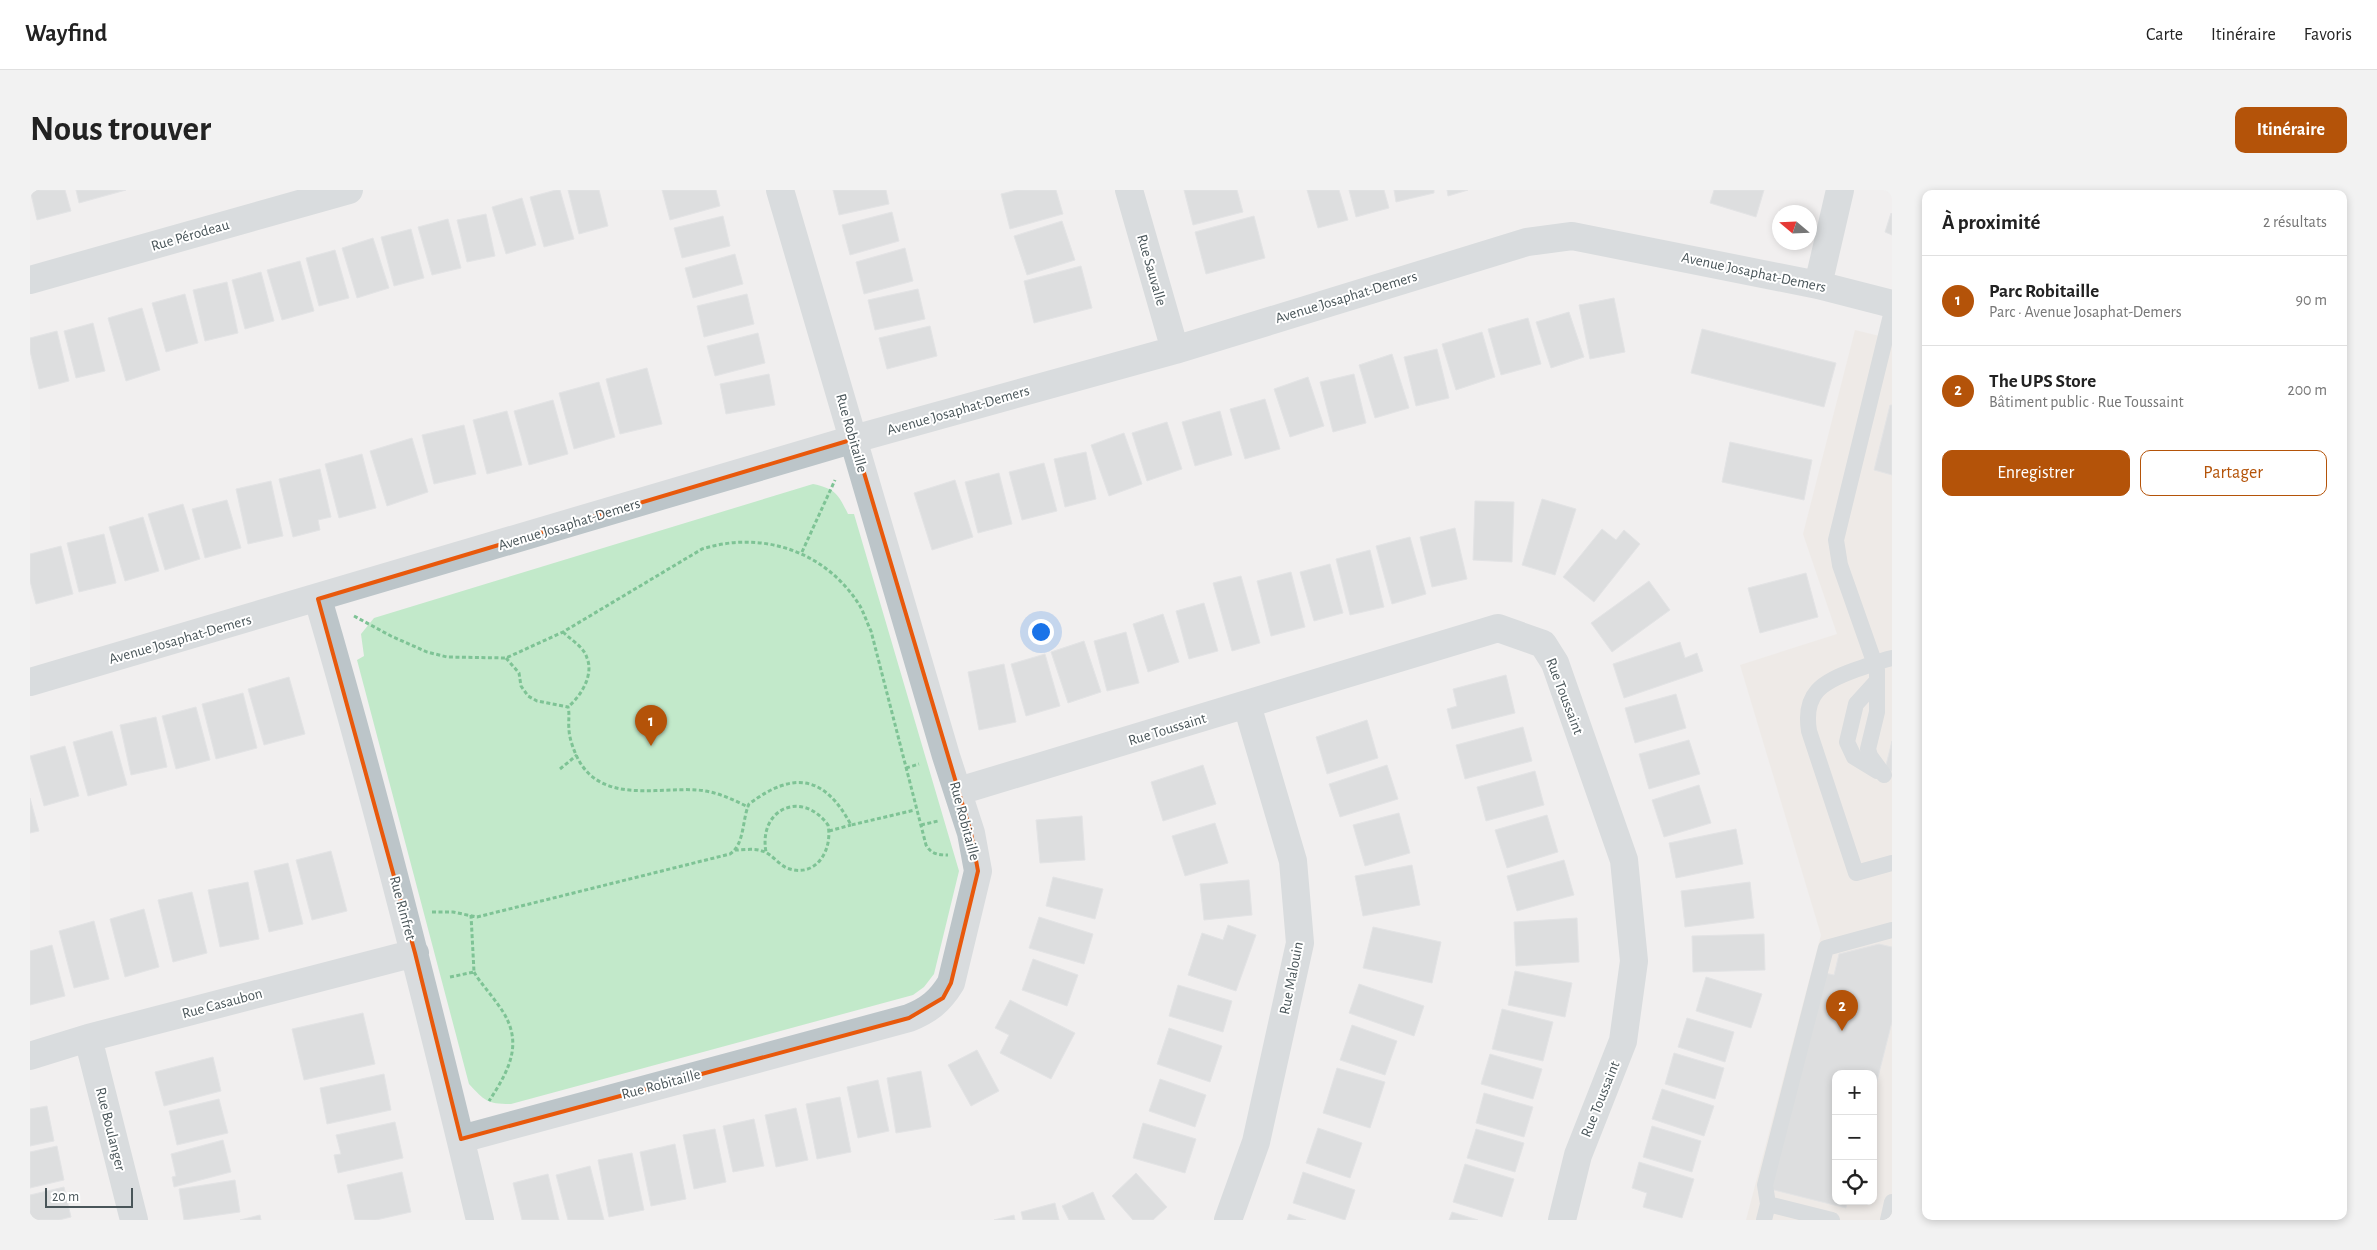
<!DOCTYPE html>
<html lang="fr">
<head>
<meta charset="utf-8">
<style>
  body { margin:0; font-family:"Alegreya Sans",sans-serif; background:#f2f2f2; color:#222 }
  .controls { position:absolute; right:15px; bottom:15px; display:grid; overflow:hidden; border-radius:10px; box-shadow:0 2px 8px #0003 }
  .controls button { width:45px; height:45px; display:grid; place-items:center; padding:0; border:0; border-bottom:1px solid #e0e0e0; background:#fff; color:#222; font:25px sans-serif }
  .compass { position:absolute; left:1742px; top:15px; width:45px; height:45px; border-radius:50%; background:#fff; box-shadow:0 2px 8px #0003; rotate:289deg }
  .scale { position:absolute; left:15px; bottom:12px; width:88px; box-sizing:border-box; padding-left:5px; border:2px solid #495559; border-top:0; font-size:14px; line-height:18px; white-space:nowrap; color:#495559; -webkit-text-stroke:4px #fff; paint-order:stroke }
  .you { position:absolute; left:1010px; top:441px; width:18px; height:18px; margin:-12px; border:4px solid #fff; border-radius:50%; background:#1a73e8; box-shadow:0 0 0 8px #1a73e833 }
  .badge { display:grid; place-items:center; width:32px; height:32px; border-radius:50%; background:#b45309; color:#fff; font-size:16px; font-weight:700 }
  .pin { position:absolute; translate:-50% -41px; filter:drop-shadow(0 1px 2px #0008) }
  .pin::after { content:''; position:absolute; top:26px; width:18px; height:15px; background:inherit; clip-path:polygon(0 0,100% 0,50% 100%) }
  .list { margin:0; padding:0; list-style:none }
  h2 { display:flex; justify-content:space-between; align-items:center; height:65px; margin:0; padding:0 20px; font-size:21px }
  h2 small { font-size:16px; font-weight:400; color:#767676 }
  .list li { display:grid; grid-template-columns:32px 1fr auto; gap:15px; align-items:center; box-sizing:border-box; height:90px; padding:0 20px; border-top:1px solid #e0e0e0 }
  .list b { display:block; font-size:19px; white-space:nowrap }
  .list p { margin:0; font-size:16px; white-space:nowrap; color:#767676 }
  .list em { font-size:16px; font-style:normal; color:#767676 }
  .actions { display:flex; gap:10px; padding:15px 20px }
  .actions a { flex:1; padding:11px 0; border:1px solid #b45309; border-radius:10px; text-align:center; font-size:18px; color:#b45309 }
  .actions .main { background:#b45309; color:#fff }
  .icon { flex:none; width:28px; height:28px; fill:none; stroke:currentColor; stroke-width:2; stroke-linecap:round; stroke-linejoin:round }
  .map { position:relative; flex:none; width:1862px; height:1030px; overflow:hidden; border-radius:10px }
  header { display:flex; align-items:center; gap:30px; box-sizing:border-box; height:70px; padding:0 25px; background:#fff; border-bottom:1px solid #e0e0e0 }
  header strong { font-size:24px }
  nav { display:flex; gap:28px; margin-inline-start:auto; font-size:18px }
  .intro { display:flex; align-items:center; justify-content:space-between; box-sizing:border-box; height:120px; padding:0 30px }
  h1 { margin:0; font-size:35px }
  .button { padding:12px 22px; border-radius:10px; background:#b45309; color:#fff; font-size:18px; font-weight:700 }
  main { display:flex; gap:30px; padding:0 30px }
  aside { flex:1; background:#fff; border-radius:10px; box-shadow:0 2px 8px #0003 }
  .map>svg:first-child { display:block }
  .commercial { fill:#ece5de; fill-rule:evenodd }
  .green { fill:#c2e9ca }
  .building { fill:#c6cbcd; stroke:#d3d6d9 }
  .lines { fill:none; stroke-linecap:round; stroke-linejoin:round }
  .path { stroke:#7ec395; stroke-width:3; stroke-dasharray:4 2.5; stroke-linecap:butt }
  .service { stroke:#bcc5c9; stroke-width:16 }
  .minor { stroke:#bcc5c9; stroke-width:28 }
  .marked { fill:none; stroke:#e8590c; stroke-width:4; stroke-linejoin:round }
  .labels { text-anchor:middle; stroke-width:4; stroke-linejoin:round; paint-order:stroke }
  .street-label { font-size:15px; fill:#495559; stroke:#fff }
</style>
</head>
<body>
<header>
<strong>Wayfind</strong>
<nav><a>Carte</a><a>Itinéraire</a><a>Favoris</a></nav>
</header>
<div class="intro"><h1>Nous trouver</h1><a class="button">Itinéraire</a></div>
<main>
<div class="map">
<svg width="1862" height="1030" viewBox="0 0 1862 1030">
  <rect width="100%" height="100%" fill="#f1efef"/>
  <path class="commercial" d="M1825 140 1862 149V1030H1716L1791 745 1710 475 1807 444 1773 344ZM1806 884H1843V1011H1806Z"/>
  <path class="green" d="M783 294C806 299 808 304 818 324H824L929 681 904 784 894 797 883 805 481 914C457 914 455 911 439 894L327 470 334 466 331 444 344 428Z"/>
  <path class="building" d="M0 0H35L41 21 7 30Z
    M46 0H96L49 13Z
    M526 0H530L544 49 514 57 500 7Z
    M538 0H569L578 36 549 44Z
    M632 0H686L690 16 640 30Z
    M803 0H856L859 14 809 25Z
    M987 0H1026L1033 24 980 39 971 4Z
    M1154 0H1207L1213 22 1163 35Z
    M1277 0H1309L1318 30 1288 38Z
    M1319 0H1354L1359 18 1326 27Z
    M1364 0H1404V3L1366 12Z
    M1417 0H1438L1418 6Z
    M1684 0H1734L1726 27 1680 13Z
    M492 8 506 55 476 64 462 17Z
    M862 22 869 51 820 65 812 35Z
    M1861 23 1862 24V45L1855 42Z
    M456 24 465 66 437 72 427 30Z
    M693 26 700 56 652 68 644 38Z
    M1224 26 1235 68 1176 84 1165 42Z
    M418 29 431 78 402 85 388 37Z
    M1032 31 1045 70 997 85 984 46Z
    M381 39 394 88 364 96 351 47Z
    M343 48 359 98 327 108 312 58Z
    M875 58 883 91 834 104 826 72Z
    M305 60 319 108 289 116 276 68Z
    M705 64 713 94 663 108 655 78Z
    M270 71 284 121 252 130 237 80Z
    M1051 76 1062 118 1004 133 994 91Z
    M231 82 244 131 215 139 202 90Z
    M197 92 208 143 175 151 163 100Z
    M888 99 895 129 845 140 838 110Z
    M155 104 168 153 136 162 122 113Z
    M717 104 724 134 674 147 667 116Z
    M1584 108 1595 162 1560 169 1549 115Z
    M112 118 130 180 96 191 78 128Z
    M1539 122 1554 167 1521 178 1506 132Z
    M1498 128 1511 174 1471 185 1458 139Z
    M63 133 75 181 46 188 34 141Z
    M900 136 907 166 857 179 849 148Z
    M1672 139 1806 173 1794 217 1661 183Z
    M27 141 39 191 9 199 0 161V148Z
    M1452 142 1465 187 1426 200 1412 154Z
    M728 143 735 173 685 186 677 156Z
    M1407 159 1419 208 1386 216 1374 167Z
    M1362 164 1379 218 1345 228 1329 175Z
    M617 178 632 234 590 244 576 189Z
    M739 184 745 215 696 224 690 194Z
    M1324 184 1336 233 1303 242 1290 192Z
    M1278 187 1294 236 1260 247 1244 199Z
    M569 192 585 247 544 259 529 203Z
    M1235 209 1250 259 1215 269 1200 219Z
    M523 210 538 264 499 275 484 221Z
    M1860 215H1862V285L1844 280Z
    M477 221 492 275 457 284 443 230Z
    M1190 221 1202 265 1165 276 1152 232Z
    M1137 232 1152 279 1117 291 1102 243Z
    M434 235 446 284 404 294 392 245Z
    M1094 243 1112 294 1079 306 1061 255Z
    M382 248 398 302 357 316 340 261Z
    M1700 252 1782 270 1774 310 1692 292Z
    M1056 262 1066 309 1035 317 1024 269Z
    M332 264 346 318 309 328 295 274Z
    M1014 273 1027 321 992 330 979 282Z
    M290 279 301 327 288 330 290 340 263 347 249 289Z
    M969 283 982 334 948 343 935 292Z
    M925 290 943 347 902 360 884 303Z
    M241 291 253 346 218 354 206 299Z
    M1512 309 1546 319 1525 385 1492 375Z
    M197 310 211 358 175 368 162 319Z
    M1445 311 1484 312 1482 372 1443 370Z
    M153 314 170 369 135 380 118 324Z
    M113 327 129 381 95 391 79 337Z
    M1425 338 1437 389 1402 397 1390 347Z
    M1572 339 1586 350 1594 340 1610 354 1564 412 1533 387Z
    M74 344 86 393 49 402 37 353Z
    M1380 347 1396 404 1362 414 1346 356Z
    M31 356 43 404 6 414 0 391V364Z
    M1340 360 1354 417 1320 425 1306 369Z
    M1300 374 1313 423 1284 431 1270 382Z
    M1261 382 1275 437 1241 446 1227 391Z
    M1776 383 1788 427 1730 443 1718 398Z
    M1211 386 1230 453 1202 461 1183 393Z
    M1619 391 1640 420 1582 462 1561 433Z
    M1174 413 1188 461 1159 469 1146 421Z
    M1133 424 1149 472 1118 482 1103 434Z
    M1096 442 1109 493 1077 501 1064 451Z
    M1054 451 1071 502 1038 513 1021 462Z
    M1650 452 1655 468 1667 463 1673 481 1594 508 1583 474Z
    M1015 464 1030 516 996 526 981 474Z
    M974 474 986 532 949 540 938 482Z
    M1476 485 1485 523 1422 539 1417 519 1427 516 1423 499Z
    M259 487 275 544 234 555 218 499Z
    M213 503 227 558 186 569 172 514Z
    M1646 504 1656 538 1605 553 1595 518Z
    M166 517 180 570 146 579 132 526Z
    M126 527 137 577 101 585 90 535Z
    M1337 530 1348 568 1297 584 1286 547Z
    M1493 537 1502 571 1435 589 1426 555Z
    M82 541 97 595 58 606 43 552Z
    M1659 550 1670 584 1619 599 1609 564Z
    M1862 551V581L1855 579Z
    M35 556 49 606 14 616 0 566Z
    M1173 575 1186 614 1133 631 1121 592Z
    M1357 575 1368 609 1310 627 1299 594Z
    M1505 581 1514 615 1456 631 1447 597Z
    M1669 595 1681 633 1634 647 1622 610Z
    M0 608 9 641 0 643Z
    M1369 623 1380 663 1335 676 1323 635Z
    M1517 625 1528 662 1477 678 1465 640Z
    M1052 626 1055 670 1010 673 1006 630Z
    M1185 633 1198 673 1155 686 1142 646Z
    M1706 639 1713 674 1646 688 1639 653Z
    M301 661 317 721 282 730 266 670Z
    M1534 670 1544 705 1487 721 1477 686Z
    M258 673 273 734 239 742 224 681Z
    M1382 675 1390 715 1333 726 1325 686Z
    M1023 687 1073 699 1065 729 1016 716Z
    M1219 690 1222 725 1174 730 1170 694Z
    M218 692 229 749 190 757 178 700Z
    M1720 692 1724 728 1655 737 1651 701Z
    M162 702 177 763 143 772 128 710Z
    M114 719 129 777 95 787 80 729Z
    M1009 727 1063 744 1054 774 999 758Z
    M1547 728 1549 772 1486 776 1484 732Z
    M64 731 79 789 44 798 29 741Z
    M1198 735 1226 745 1206 801 1158 785 1172 743 1193 750Z
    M1343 737 1411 752 1402 793 1333 778Z
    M1734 744 1735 780 1663 782 1662 746Z
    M1849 754 1862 757V832L1843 907V884H1806V1011H1817L1816 1018 1740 999 1795 783 1804 785 1809 764Z
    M22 755 35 806 0 815V761Z
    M1003 769 1048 785 1037 816 992 800Z
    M1485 781 1542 793 1535 827 1478 815Z
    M1676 787 1732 804 1721 838 1666 821Z
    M1329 794 1394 816 1384 846 1319 823Z
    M1148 795 1202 811 1193 842 1139 826Z
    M980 810 1045 843 1021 889 970 863 979 845 965 838Z
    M1472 819 1523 832 1513 871 1462 859Z
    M333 823 345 874 274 890 262 839Z
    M1657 828 1704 842 1695 872 1648 857Z
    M1322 835 1367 851 1355 885 1310 870Z
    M1139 838 1192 856 1180 892 1127 874Z
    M947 860 969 901 941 916 918 875Z
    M1644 863 1694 878 1685 909 1635 894Z
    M1460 864 1512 879 1503 909 1451 894Z
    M183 867 191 901 134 916 125 882Z
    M1307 878 1355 892 1340 938 1293 923Z
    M891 881 901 937 866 943 857 888Z
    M354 884 361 920 297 934 290 898Z
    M1130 889 1176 905 1165 937 1119 921Z
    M848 890 859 941 828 948 817 897Z
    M1632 899 1684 916 1674 946 1622 929Z
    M1454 903 1503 917 1494 947 1446 933Z
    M810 907 821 962 787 969 776 914Z
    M189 909 198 943 147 955 139 921Z
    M17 916 24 951 0 956V919Z
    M766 918 778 970 746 977 735 925Z
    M724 929 734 976 703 982 693 936Z
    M365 932 373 968 308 983 304 965 311 964 306 945Z
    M1113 933 1166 949 1155 983 1103 968Z
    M1622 936 1671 951 1662 982 1613 967Z
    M1288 938 1332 953 1320 988 1276 973Z
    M685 939 696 992 664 999 653 945Z
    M1446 939 1494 953 1485 982 1437 968Z
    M193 950 201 982 144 997 142 987 146 986 141 964Z
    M645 954 656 1009 621 1016 610 962Z
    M27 956 34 990 0 998V962Z
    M602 963 614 1020 579 1027 568 970Z
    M1609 972 1664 989 1652 1028 1613 1017 1617 1003 1602 998Z
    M1435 974 1484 989 1472 1027 1423 1012Z
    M560 976 574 1030H538L526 985Z
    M372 982 381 1022 346 1030H325L317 995Z
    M1273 982 1325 1000 1315 1030 1263 1013Z
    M1106 983 1137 1017 1123 1030H1103L1082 1006Z
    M518 984 529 1030H492L483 993Z
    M205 990 210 1022 154 1030 149 999Z
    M34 997 41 1027 29 1030H0V1005Z
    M1063 1002 1075 1030H1039L1032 1016Z
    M1025 1013 1029 1030H993L991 1022Z
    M1422 1022 1448 1030H1419Z
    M1259 1024 1276 1030H1257Z
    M230 1025 231 1030H210Z
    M984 1025 985 1030H964Z"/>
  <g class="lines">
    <path class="path" d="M772 362 805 290
      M324 426 361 446 397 462 417 467 476 468 533 442 672 359C732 340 796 361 830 416 834 423 837 433 841 441L896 655C901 664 908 665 918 665
      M533 442C541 450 554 457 557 468 564 485 551 506 538 517
      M476 468 489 483 491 496 498 506 507 511 538 517C540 525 538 531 539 539 539 548 544 561 548 569 572 614 627 597 667 600 685 601 702 609 718 617
      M876 578 889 574
      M530 579 547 565
      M891 635 908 631
      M799 641 821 635
      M705 660C713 660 724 658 732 661 741 663 748 674 757 678 786 689 803 660 798 635 772 599 728 619 736 662
      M402 722H423L447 727 700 664C715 654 712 629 719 614 764 580 795 586 821 635L885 620
      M444 782C451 794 461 804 469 816 495 851 480 879 459 911
      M420 787 444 782 441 725"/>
    <path class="service" d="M1862 468C1849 471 1837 476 1825 480 1792 492 1773 503 1779 541L1826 683 1862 673
      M1846 492 1826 514 1817 552 1824 567 1847 581
      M1854 585 1840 566 1838 559 1847 522V480L1810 375 1806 350 1862 121
      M1738 1014 1735 995 1796 758 1862 740
      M1734 1030 1738 1014 1802 1030
      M1858 1030 1862 1012"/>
    <path class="minor" d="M1099 0 1145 160
      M0 90 319 0
      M1788 95 1810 0
      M288 409C348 614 400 822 450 1030
      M0 492 824 249 1145 160 1497 52 1542 46 1788 95 1862 114
      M929 601 1468 438 1513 454 1525 473 1594 670 1604 771 1593 851 1548 965 1532 1030
      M58 848 104 1030
      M0 866 58 848 385 763
      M431 949 879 828C899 820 910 811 921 793L948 681 941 643 916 566 750 0
      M1198 1030 1226 952 1270 753 1263 671 1217 515"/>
  </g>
  <path d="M0 0H1862V1030H0ZM824 249 941 643 948 681 921 793 913 808 879 828 431 949 385 763 288 409Z" fill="#f1efef" fill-opacity=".55" fill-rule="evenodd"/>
  <path class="marked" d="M824 249 941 643 948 681 921 793 913 808 879 828 431 949 385 763 288 409Z"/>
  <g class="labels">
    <g class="street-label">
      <text transform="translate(160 45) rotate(-16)" y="5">Rue Pérodeau</text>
      <text transform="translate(1122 80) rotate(74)" y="5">Rue Sauvalle</text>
      <text transform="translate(1724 82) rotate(12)" y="5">Avenue Josaphat-Demers</text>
      <text transform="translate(1316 107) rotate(-17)" y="5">Avenue Josaphat-Demers</text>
      <text transform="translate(928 220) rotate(-16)" y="5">Avenue Josaphat-Demers</text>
      <text transform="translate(822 243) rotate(74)" y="5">Rue Robitaille</text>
      <text transform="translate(539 334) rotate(-17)" y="5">Avenue Josaphat-Demers</text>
      <text transform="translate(150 449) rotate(-16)" y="5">Avenue Josaphat-Demers</text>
      <text transform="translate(1535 506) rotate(69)" y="5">Rue Toussaint</text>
      <text transform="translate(1137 539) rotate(-17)" y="5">Rue Toussaint</text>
      <text transform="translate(935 631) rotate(75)" y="5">Rue Robitaille</text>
      <text transform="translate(373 718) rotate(75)" y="5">Rue Rinfret</text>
      <text transform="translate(1261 788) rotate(-79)" y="5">Rue Malouin</text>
      <text transform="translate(192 813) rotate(-15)" y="5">Rue Casaubon</text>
      <text transform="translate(631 894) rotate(-15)" y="5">Rue Robitaille</text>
      <text transform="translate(1570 909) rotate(-68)" y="5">Rue Toussaint</text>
      <text transform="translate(81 939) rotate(76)" y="5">Rue Boulanger</text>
    </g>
  </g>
</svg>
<div class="controls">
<button>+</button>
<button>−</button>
<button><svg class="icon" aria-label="locate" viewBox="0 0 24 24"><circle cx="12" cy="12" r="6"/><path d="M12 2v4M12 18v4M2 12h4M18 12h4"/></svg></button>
</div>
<svg class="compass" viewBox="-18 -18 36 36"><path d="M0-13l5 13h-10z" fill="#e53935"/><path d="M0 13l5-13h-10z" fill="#767676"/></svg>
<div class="scale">20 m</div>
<div class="you"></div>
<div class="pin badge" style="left:621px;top:556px">1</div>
<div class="pin badge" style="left:1812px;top:841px">2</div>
</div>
<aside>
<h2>À proximité<small>2 résultats</small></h2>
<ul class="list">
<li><span class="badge">1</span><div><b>Parc Robitaille</b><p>Parc · Avenue Josaphat-Demers</p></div><em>90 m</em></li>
<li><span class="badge">2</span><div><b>The UPS Store</b><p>Bâtiment public · Rue Toussaint</p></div><em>200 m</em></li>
</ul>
<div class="actions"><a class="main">Enregistrer</a><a>Partager</a></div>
</aside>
</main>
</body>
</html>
